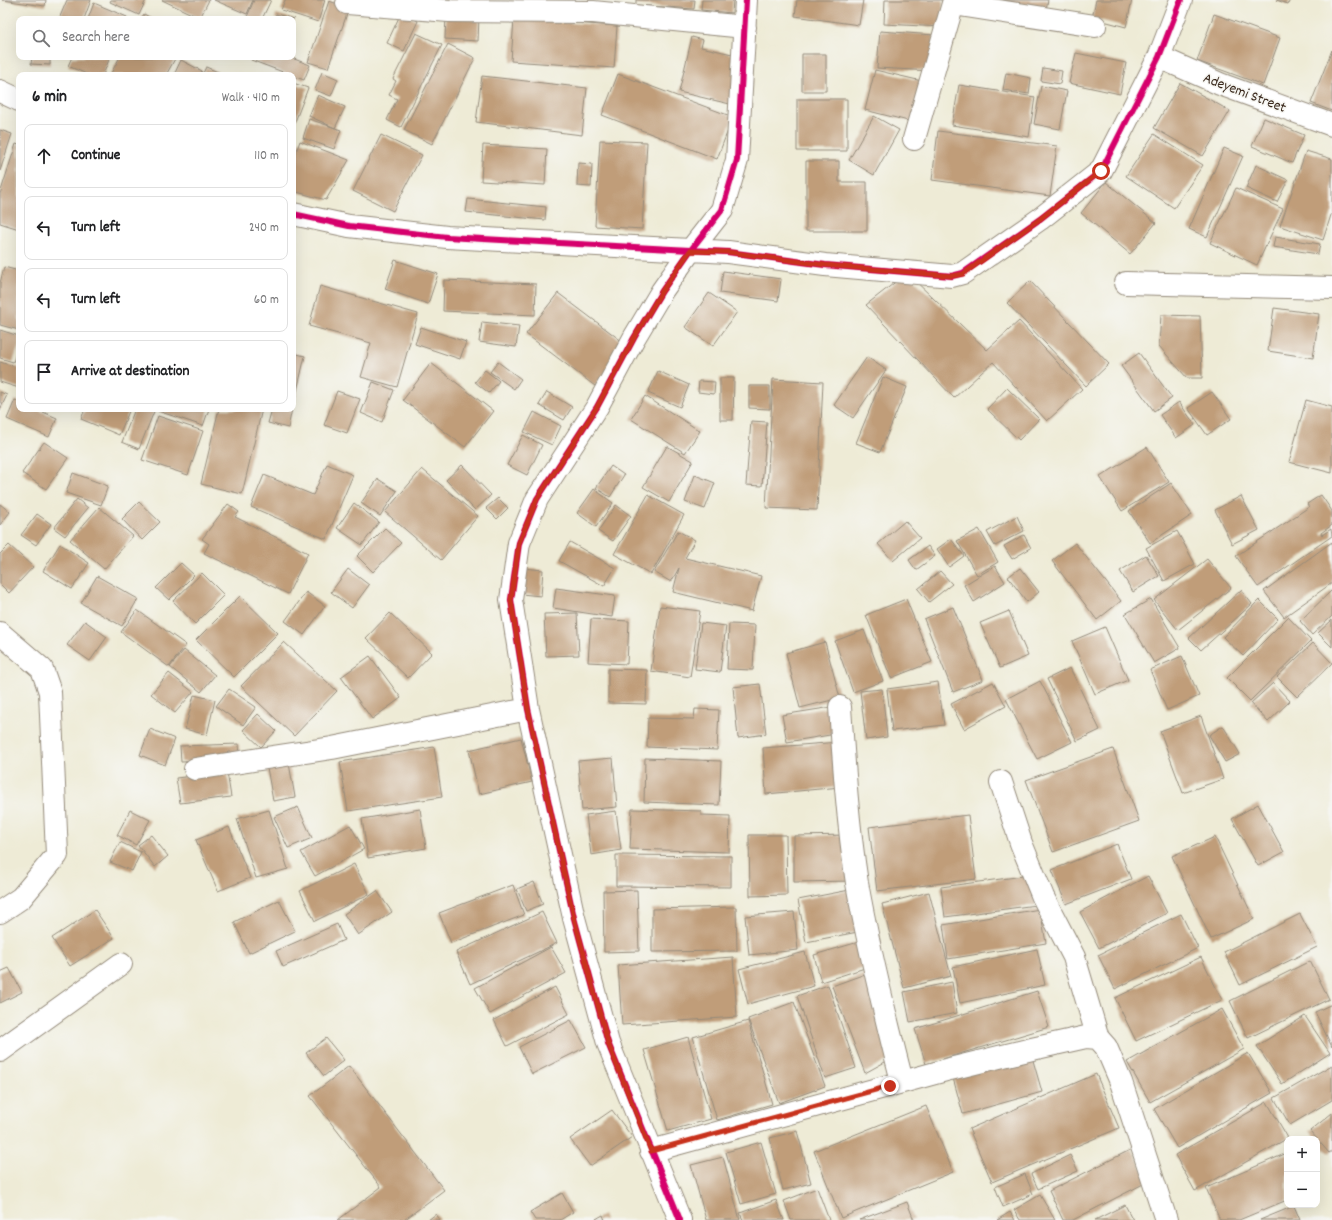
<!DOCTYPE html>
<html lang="en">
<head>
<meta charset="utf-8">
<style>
  body { margin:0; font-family:Dekko,sans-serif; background:#f2f2f2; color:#202124 }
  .controls { position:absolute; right:12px; bottom:12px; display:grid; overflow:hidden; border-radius:8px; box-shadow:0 4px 16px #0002 }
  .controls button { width:36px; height:36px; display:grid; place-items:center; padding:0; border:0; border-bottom:1px solid #e0e0e0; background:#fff; color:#202124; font:20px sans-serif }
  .stop { position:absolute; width:12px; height:12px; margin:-9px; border:3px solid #c8321e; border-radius:50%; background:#fff }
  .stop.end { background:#c8321e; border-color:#fff; box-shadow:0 1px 4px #0008 }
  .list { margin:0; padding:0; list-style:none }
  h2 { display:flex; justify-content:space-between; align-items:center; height:52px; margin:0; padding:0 16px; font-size:17px }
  h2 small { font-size:13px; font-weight:400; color:#757577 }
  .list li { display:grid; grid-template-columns:26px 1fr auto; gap:12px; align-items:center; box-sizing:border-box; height:64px; margin:0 8px 8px; padding:0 8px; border:1px solid #e0e0e0; border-radius:8px }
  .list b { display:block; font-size:15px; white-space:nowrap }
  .list em { font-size:13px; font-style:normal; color:#757577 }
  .icon { flex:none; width:22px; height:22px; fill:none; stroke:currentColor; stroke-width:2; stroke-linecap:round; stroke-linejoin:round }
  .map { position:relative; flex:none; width:1332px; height:1220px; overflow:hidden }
  .search { position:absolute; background:#fff; box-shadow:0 4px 16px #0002; left:16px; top:16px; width:280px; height:44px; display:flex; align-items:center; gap:10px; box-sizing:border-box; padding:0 14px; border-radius:8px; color:#757577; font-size:15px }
  .panel { position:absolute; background:#fff; box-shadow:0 4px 16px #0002; left:16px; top:72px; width:280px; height:340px; border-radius:8px }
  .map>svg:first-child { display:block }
  .building { fill:#c09d79 }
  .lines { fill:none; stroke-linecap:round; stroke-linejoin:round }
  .minor-casing { stroke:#948a7a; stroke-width:24 }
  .minor { stroke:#fff; stroke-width:22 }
  .cycleway-casing { stroke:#f6f6f2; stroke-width:8 }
  .cycleway { stroke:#d6006c; stroke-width:6 }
  .route { stroke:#c8321e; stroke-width:5 }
  .labels { text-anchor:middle; stroke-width:3; stroke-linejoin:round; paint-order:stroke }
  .street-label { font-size:15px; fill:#3b2a1e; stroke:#f6f6f2 }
</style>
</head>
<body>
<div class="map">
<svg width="1332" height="1220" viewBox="0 0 1332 1220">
  <rect width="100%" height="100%" fill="#f6f6f2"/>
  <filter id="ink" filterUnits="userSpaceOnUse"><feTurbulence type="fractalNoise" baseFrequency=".025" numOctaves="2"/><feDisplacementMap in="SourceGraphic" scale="8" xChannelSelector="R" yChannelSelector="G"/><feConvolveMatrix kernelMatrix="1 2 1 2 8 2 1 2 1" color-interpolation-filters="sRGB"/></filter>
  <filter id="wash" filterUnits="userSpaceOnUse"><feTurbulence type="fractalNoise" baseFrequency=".012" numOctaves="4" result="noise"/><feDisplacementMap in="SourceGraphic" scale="16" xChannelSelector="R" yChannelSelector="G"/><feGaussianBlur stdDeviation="0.9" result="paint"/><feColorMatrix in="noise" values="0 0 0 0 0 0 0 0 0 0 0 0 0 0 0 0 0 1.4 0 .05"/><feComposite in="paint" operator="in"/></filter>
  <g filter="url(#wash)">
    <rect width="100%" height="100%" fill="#eeebd6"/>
    <g id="blocks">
      <path class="building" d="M2 0H46L45 6Z
        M67 0H91L84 19H59Z
        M111 0H146L139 15 110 2Z
        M162 0H209L200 18Z
        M214 0H253L247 14Z
        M254 0H271L262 19H252L247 17Z
        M285 0H325L318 22 281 10Z
        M636 0H695L694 9 636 5Z
        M702 0H733L732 13 701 10Z
        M797 0H863L859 25 795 16Z
        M885 0H943L942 27 884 24Z
        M1003 0H1048L1046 9Z
        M1096 0H1132L1126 27 1092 18Z
        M1276 0H1290L1288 4Z
        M329 1 349 8 328 68 308 62Z
        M94 3 127 17V19H88Z
        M401 13 418 21 404 51 387 43Z
        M144 14 153 19H141Z
        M276 14 294 19H275Z
        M1214 14 1280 38 1263 85 1197 61Z
        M446 15 479 17 478 41 445 39Z
        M514 19 617 26 614 68 511 61Z
        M880 31 934 35 932 71 877 68Z
        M416 33 442 45 401 127 387 120 397 99 389 95 396 81 393 79Z
        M692 37 703 40 701 47 741 56 730 104 679 92Z
        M448 44 475 58 432 144 404 130Z
        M1332 50V111L1311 103Z
        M1076 53 1126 63 1120 94 1069 83Z
        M802 54H826V91H802Z
        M32 57H50V65L31 64Z
        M72 57H110L103 75H89L68 66Z
        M120 57H176L166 75H110Z
        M252 57H289L310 65 304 80 251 60Z
        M181 60 202 71 199 75H174Z
        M206 67 225 75H202Z
        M1043 68 1062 71 1060 84 1041 81Z
        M875 70 926 82 916 123 865 110Z
        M322 72 338 79 331 96 315 90Z
        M1006 73 1031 78 1029 94 1003 90Z
        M618 74 733 117 717 159 602 115Z
        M482 76 587 88 582 135 476 122Z
        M293 83 308 88 293 127Z
        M1180 83 1230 111 1203 156 1154 128Z
        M959 85 1035 97 1029 137 952 125Z
        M1041 86 1067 91 1060 129 1034 124Z
        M318 95 345 107 335 128 309 116Z
        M797 99H847V151H797Z
        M874 116 899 130 874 175 849 160Z
        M1264 118 1304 135 1292 163 1252 146Z
        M309 119 341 130 334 149 303 138Z
        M0 130 12 134 0 171Z
        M938 131 1057 146 1050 196 932 180Z
        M1154 134 1203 165 1174 208 1126 176Z
        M381 135 422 155 393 211 353 191Z
        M600 140 647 142 642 229 595 226Z
        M300 141 349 160 326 200 293 191V160Z
        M16 144 19 145V229L0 223V194Z
        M483 145 547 149 545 185 481 181Z
        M1224 148 1243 156 1207 237 1189 229Z
        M1306 151 1332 159V212L1323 240 1280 226Z
        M806 161H839V182H867V231H806Z
        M578 163 592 164 591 187 577 186Z
        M1256 165 1288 180 1277 202 1246 188Z
        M1106 182 1156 223 1130 254 1081 213Z
        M1236 188 1283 209 1257 265 1210 243Z
        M468 199 546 207 545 220 466 212Z
        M1275 237 1320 244 1318 254 1273 247Z
        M395 260 438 274 428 304 385 289Z
        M4 267 19 271V330L0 325V283Z
        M723 271 781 279 778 301 720 293Z
        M907 273 987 350 1019 321 1082 389 1047 421 993 362 954 398 866 305Z
        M444 280 536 284 535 315 443 311Z
        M1030 281 1109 364 1086 386 1007 303Z
        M320 286 418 314 397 387 361 377 371 343 309 326Z
        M558 293 627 345 595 386 526 334Z
        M709 293 737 312 713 346 685 327Z
        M1274 308 1319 314 1313 358 1268 351Z
        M1161 315 1200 316 1202 378H1187L1159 346Z
        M482 322 519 326 516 347 479 342Z
        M421 327 466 342 460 359 415 344Z
        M0 330 19 336V346L13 362 0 358Z
        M293 353 305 356 294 404 293 403Z
        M1139 353 1172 398 1154 411 1121 366Z
        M867 357 886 370 853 418 834 405Z
        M0 362 19 368V388L0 382Z
        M498 362 521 379 514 389 490 372Z
        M431 363 493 411 465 447 403 400Z
        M485 370 499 381 489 393 475 382Z
        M658 371 689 385 680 407 648 393Z
        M883 377 907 387 880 452 856 443Z
        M720 378H734L733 420H720Z
        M773 379 823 382 817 510 766 508Z
        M699 381 715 382 714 394 698 392Z
        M373 382 394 390 382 422 361 413Z
        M749 386H770V409L749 408Z
        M1007 388 1039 419 1019 440 987 409Z
        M337 391 360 399 347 433 324 425Z
        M0 392 7 395 0 410Z
        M547 392 572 407 564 420 539 405Z
        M1212 392 1231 419 1207 435 1188 408Z
        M645 396 700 431 685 453 631 419Z
        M15 400 19 402V409H36L57 418 49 437 7 419Z
        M1306 400 1332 407V473L1289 462Z
        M1179 402 1195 425 1176 438 1160 415Z
        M85 409H130L119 435 81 419Z
        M135 409H155L139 449 122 442Z
        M159 409H209L203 426 158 411Z
        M219 409H262L242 494 201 484Z
        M272 409H292L288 428 268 423Z
        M534 412 561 426 552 445 524 432Z
        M158 416 203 431 188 475 142 460Z
        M751 421 767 422 762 486 746 485Z
        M523 435 542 445 527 475 507 465Z
        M44 442 68 458 46 489 22 473Z
        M667 446 693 461 669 502 643 487Z
        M1147 447 1169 482 1122 511 1100 477Z
        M327 464 353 475 326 539 251 507 264 475 313 495Z
        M462 465 491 495 475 510 446 480Z
        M611 466 624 475 610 497 596 488Z
        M422 469 478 516 441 560 385 512Z
        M73 473 108 486 101 505 66 493Z
        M695 475 715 483 705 509 685 502Z
        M378 479 397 491 380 516 361 503Z
        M1171 483 1192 515 1150 543 1129 511Z
        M594 489 613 503 596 527 577 513Z
        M648 495 684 515 651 574 614 554Z
        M1321 495 1332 511V525L1321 533 1322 535 1331 529 1332 536 1258 587 1236 556 1309 507 1307 504Z
        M1241 496 1259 530 1232 544 1215 510Z
        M498 498 508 508 497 519 486 508Z
        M77 499 88 508 65 536 54 528Z
        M139 502 160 522 142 540 122 519Z
        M354 503 379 522 362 545 337 528Z
        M0 504 10 512 0 525Z
        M228 504 239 512 235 517 308 553 288 594 204 553 209 544 202 539Z
        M616 505 631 516 613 541 598 531Z
        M99 507 133 536 104 569 70 540Z
        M37 514 51 524 36 545 21 535Z
        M1017 516 1024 531 995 546 987 532Z
        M905 521 920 538 893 561 878 544Z
        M385 528 401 543 373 572 357 556Z
        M979 529 998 562 977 575 957 541Z
        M678 531 695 540 685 558 761 576 752 611 673 592 679 568 671 582 654 572Z
        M1177 531 1195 564 1164 581 1146 548Z
        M1024 535 1031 548 1012 559 1004 546Z
        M951 539 964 556 949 567 937 549Z
        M570 542 615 568 604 586 559 561Z
        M1332 542V583L1284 617 1264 591Z
        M1075 543 1121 601 1097 620 1052 561Z
        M60 544 89 563 72 589 43 571Z
        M9 545 33 567 9 593 0 584V554Z
        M928 546 935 556 916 570 909 560Z
        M1146 555 1159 576 1133 592 1120 571Z
        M1207 559 1231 588 1178 630 1154 600Z
        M181 563 194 575 169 600 156 588Z
        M995 566 1005 582 974 602 964 585Z
        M523 568 543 570 541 596 521 594Z
        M1020 568 1039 592 1027 602 1008 577Z
        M348 569 369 585 352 608 331 592Z
        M940 571 952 584 929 602 918 589Z
        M202 573 224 595 195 624 173 601Z
        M97 576 138 599 122 626 81 603Z
        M556 588 615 596 612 617 553 608Z
        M1241 590 1252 604 1201 650 1189 638Z
        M1332 590V616L1312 635 1300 621Z
        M306 592 325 606 304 635 285 621Z
        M240 596 278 633 234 677 196 640Z
        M906 599 932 662 891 678 866 615Z
        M1151 599 1180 648 1154 663 1125 614Z
        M1259 600 1278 619 1243 656 1223 637Z
        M660 606 700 611 690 677 651 671Z
        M953 607 983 680 953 692 924 619Z
        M137 610 186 645 169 667 121 632Z
        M1009 611 1028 656 1000 668 980 623Z
        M390 613 432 653 408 678 366 638Z
        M577 613 579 655 546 656 544 614Z
        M1288 617 1311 641 1250 701 1227 678Z
        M591 619 629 621 627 664 588 662Z
        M1332 620V647L1318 633Z
        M85 621 107 637 90 661 67 645Z
        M701 623 726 626 720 672 695 669Z
        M729 624 755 625 753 670 727 669Z
        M1105 627 1128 680 1095 694 1072 641Z
        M864 630 883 681 853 692 835 641Z
        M284 642 337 691 294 736 241 686Z
        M825 642 840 698 800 708 786 653Z
        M1313 643 1332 663 1297 697 1277 677Z
        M184 650 215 675 201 692 170 667Z
        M370 656 401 698 372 719 341 677Z
        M1182 656 1199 696 1167 710 1150 670Z
        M1070 668 1100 730 1077 741 1047 679Z
        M608 669 647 670 646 704 608 703Z
        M169 673 193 692 175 713 151 694Z
        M1040 681 1072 742 1037 759 1006 699Z
        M938 682 944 725 892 731 887 689Z
        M993 682 1006 706 964 729 951 704Z
        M1273 683 1290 701 1268 722 1251 703Z
        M760 684 766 734 738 738 733 687Z
        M229 689 256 707 243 725 216 706Z
        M882 689 887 737 866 740 860 691Z
        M194 695 215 700 207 735 185 729Z
        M832 707 836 734 787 742 782 715Z
        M695 709 719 710 717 750 647 747 648 718 694 719Z
        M258 714 276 731 261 747 243 730Z
        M1201 716 1223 779 1183 793 1160 731Z
        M1223 726 1240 754 1225 762 1209 735Z
        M150 729 175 739 165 765 140 755Z
        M521 738 532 782 479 794 469 750Z
        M839 742 841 787 766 794 763 748Z
        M239 744 240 760 181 762 180 746Z
        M434 747 442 797 348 811 340 762Z
        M1113 749 1139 821 1053 852 1026 780Z
        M288 758 295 797 273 801 266 762Z
        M613 758 617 807 582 810 578 761Z
        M645 758 721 761 719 805 644 802Z
        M227 772 231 797 180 803 176 778Z
        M1258 804 1284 852 1258 866 1232 819Z
        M298 807 312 838 288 848 274 817Z
        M420 809 426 848 368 858 362 819Z
        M632 809 701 811V815L730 816 729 852 630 849Z
        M130 810 150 820 136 845 117 835Z
        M269 810 288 869 256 878 237 819Z
        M616 811 621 850 591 855 586 815Z
        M968 815 976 879 877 891 869 827Z
        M350 825 364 849 315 876 301 852Z
        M229 827 250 878 218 891 196 840Z
        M151 835 168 856 155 867 138 845Z
        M749 835H786L787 895 750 896Z
        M849 835 852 881 794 882V836Z
        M1215 837 1254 919 1211 939 1172 856Z
        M120 842 141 852 132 871 110 862Z
        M1117 844 1131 879 1066 904 1052 870Z
        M616 855 731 856V887L616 886Z
        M354 864 369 894 315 921 300 891Z
        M1031 875 1036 905 945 917 941 887Z
        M1148 876 1167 913 1099 948 1080 912Z
        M534 882 543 904 526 911 517 889Z
        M513 885 524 915 451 943 439 913Z
        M855 889 863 931 806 942 798 900Z
        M637 890 639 951 604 952 603 891Z
        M377 891 392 912 358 935 344 914Z
        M929 892 951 976 904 988 882 904Z
        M279 900 295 931 249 953 234 922Z
        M736 907 737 951 652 952V909Z
        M1040 909 1046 943 948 959 943 925Z
        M95 910 114 938 70 966 52 938Z
        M542 912 557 943 470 984 456 952Z
        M794 912 798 950 749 955 745 916Z
        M1181 914 1198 948 1115 989 1098 955Z
        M1300 914 1317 947 1240 985 1224 952Z
        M337 924 344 940 283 967 276 951Z
        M862 941 868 967 821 982 814 955Z
        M551 947 566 973 490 1014 475 988Z
        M1037 949 1045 985 960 1003 953 967Z
        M805 952 814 986 748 1004 739 969Z
        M733 957 737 1017 622 1025 618 965Z
        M1201 957 1222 1000 1136 1041 1115 998Z
        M1310 961 1329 999 1248 1038 1230 1001Z
        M9 968 22 992 0 1003V972Z
        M865 974 894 1057 865 1073 832 986Z
        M952 982 957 1013 910 1022 904 992Z
        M828 985 856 1068 825 1078 797 996Z
        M555 987 569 1014 507 1046 494 1020Z
        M1037 991 1049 1027 926 1064 915 1029Z
        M794 1002 825 1086 779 1103 748 1019Z
        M1332 1004V1047L1315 1012Z
        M1222 1009 1244 1049 1150 1102 1127 1062Z
        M1305 1016 1330 1053 1282 1084 1257 1046Z
        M571 1020 586 1047 532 1074 519 1047Z
        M748 1021 772 1104 717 1120 693 1037Z
        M688 1037 711 1119 668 1131 644 1050Z
        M326 1038 344 1060 324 1076 306 1053Z
        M1248 1053 1272 1093 1177 1148 1154 1109Z
        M1032 1057 1042 1092 963 1114 953 1078Z
        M1332 1065V1100L1290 1125 1274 1098Z
        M349 1066 444 1190 404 1220H338L381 1187 310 1096Z
        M1096 1074 1119 1128 992 1182 969 1129Z
        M1267 1102 1288 1138 1195 1191 1175 1155Z
        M926 1106 953 1172 841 1218 814 1151Z
        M612 1110 632 1137 590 1166 570 1139Z
        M1332 1113V1151L1329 1153 1310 1131Z
        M797 1131 811 1183 783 1190 770 1138Z
        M761 1142 776 1194 741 1204 726 1152Z
        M1132 1149 1149 1181 1073 1220H1063L1049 1191Z
        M1287 1153V1200L1239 1220H1220L1206 1188Z
        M1070 1155 1078 1171 1038 1189 1031 1174Z
        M723 1157 740 1220H706L691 1165Z
        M1025 1174 1033 1194 1003 1207 995 1187Z
        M817 1188 829 1220H791L784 1201Z
        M562 1193 573 1212 560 1220H535L530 1212Z
        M1040 1195 1055 1220H1020L1014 1210Z
        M776 1200 784 1220H743L740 1213Z
        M907 1202 914 1220H859Z
        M1125 1205 1133 1220H1095Z
        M1294 1206 1300 1220H1260Z
        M1010 1212 1015 1220H997Z
        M436 1214 440 1220H428Z
        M603 1215 605 1220H594Z"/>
    </g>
  </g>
  <g filter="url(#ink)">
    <use href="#blocks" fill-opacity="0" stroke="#948a7a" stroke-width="1"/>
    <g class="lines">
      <g class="minor-casing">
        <path id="minor" d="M347 3 449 11 593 12 745 27
          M953 4 1095 26
          M1159 57 1220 84 1332 125
          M0 91 19 100
          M914 139 954 0
          M293 214 349 226 447 237 728 252 825 265 952 276 963 273 1040 219 1101 171 1159 57 1181 0
          M1126 283 1332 288
          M0 633 42 669 50 692 57 855 21 898 0 912
          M840 707C844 766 848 825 857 883 869 950 885 1015 902 1081
          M195 769 332 748 528 709
          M1001 782 1021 843 1043 897 1074 957 1098 1038
          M0 1051 121 964
          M651 1151 950 1069 1032 1049 1086 1037 1098 1038 1106 1047 1121 1082 1166 1220
          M680 1220 608 1043 574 918 528 709 511 600 519 543 537 499 597 407 634 338 662 291 690 251 722 210 737 160 746 0"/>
      </g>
      <use href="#minor" class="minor"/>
      <g class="cycleway-casing">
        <path id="cycleway" d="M293 214 349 226 447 237 728 252 825 265 952 276 963 273 1040 219 1101 171 1159 57 1181 0
          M680 1220 608 1043 574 918 528 709 511 600 519 543 537 499 597 407 634 338 662 291 690 251 722 210 737 160 746 0"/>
      </g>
      <use href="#cycleway" class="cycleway"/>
    </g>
  </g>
  <g class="lines" filter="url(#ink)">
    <path class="route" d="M890 1086 651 1151 608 1043 574 918 528 709 511 600 519 543 537 499 597 407 634 338 662 291 690 251 728 252 825 265 952 276 963 274 1040 219 1101 171"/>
  </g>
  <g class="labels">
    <g class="street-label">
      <text transform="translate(1245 92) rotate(21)" y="5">Adeyemi Street</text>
    </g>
  </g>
</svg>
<div class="controls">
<button>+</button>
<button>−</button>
</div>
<div class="stop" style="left:1101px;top:171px"></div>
<div class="stop end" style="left:890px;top:1086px"></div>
<div class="search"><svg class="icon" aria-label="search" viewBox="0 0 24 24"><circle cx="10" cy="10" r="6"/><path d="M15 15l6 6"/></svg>Search here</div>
<section class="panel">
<h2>6 min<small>Walk · 410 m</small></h2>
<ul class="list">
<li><svg class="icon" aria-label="ahead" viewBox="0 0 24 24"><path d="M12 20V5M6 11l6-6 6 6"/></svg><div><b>Continue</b></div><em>110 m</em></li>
<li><svg class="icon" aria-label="left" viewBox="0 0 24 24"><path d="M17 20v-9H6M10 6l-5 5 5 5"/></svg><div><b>Turn left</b></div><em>240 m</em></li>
<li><svg class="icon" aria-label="left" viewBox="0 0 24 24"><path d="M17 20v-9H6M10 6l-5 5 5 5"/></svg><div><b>Turn left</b></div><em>60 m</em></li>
<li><svg class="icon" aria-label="arrive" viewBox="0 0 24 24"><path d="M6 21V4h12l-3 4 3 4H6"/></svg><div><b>Arrive at destination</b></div></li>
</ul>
</section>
</div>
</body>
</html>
